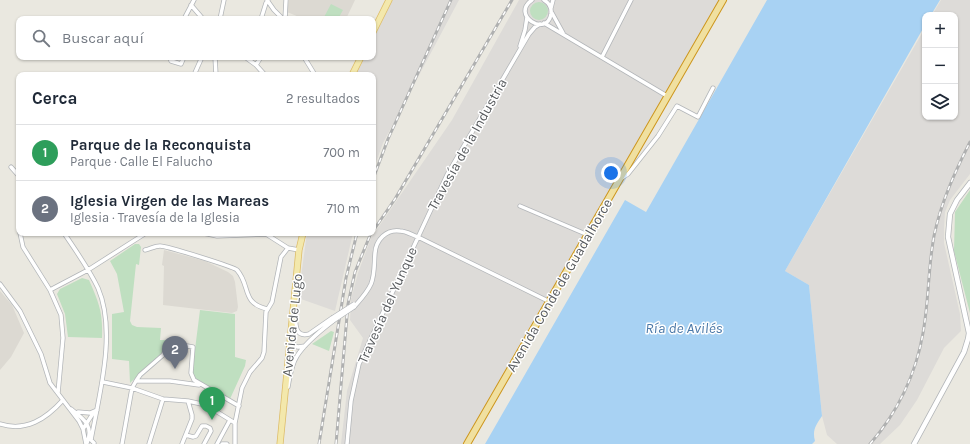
<!DOCTYPE html>
<html lang="es">
<head>
<meta charset="utf-8">
<style>
  body { margin:0; font-family:Karla,sans-serif; background:#f6f6f7; color:#1f2937 }
  .controls { position:absolute; right:12px; top:12px; display:grid; overflow:hidden; border-radius:8px; box-shadow:0 1px 3px #0004 }
  .controls button { width:36px; height:36px; display:grid; place-items:center; padding:0; border:0; border-bottom:1px solid #e0e1e3; background:#fff; color:#1f2937; font:20px sans-serif }
  .you { position:absolute; left:611px; top:173px; width:14px; height:14px; margin:-10px; border:3px solid #fff; border-radius:50%; background:#1a73e8; box-shadow:0 0 0 6px #1a73e833 }
  .badge { display:grid; place-items:center; width:26px; height:26px; border-radius:50%; background:#d14b40; color:#fff; font-size:13px; font-weight:700 }
  .pin { position:absolute; translate:-50% -33px; filter:drop-shadow(0 1px 2px #0008) }
  .pin::after { content:''; position:absolute; top:21px; width:14px; height:12px; background:inherit; clip-path:polygon(0 0,100% 0,50% 100%) }
  .list { margin:0; padding:0; list-style:none }
  h2 { display:flex; justify-content:space-between; align-items:center; height:52px; margin:0; padding:0 16px; font-size:17px }
  h2 small { font-size:13px; font-weight:400; color:#747a83 }
  .list li { display:grid; grid-template-columns:26px 1fr auto; gap:12px; align-items:center; box-sizing:border-box; height:56px; padding:0 16px; border-top:1px solid #e0e1e3 }
  .list b { display:block; font-size:15px; white-space:nowrap }
  .list p { margin:0; font-size:13px; white-space:nowrap; color:#747a83 }
  .list em { font-size:13px; font-style:normal; color:#747a83 }
  .icon { flex:none; width:22px; height:22px; fill:none; stroke:currentColor; stroke-width:2; stroke-linecap:round; stroke-linejoin:round }
  .map { position:relative; flex:none; width:970px; height:444px; overflow:hidden }
  .search { position:absolute; background:#fff; box-shadow:0 1px 3px #0004; left:16px; top:16px; width:360px; height:44px; display:flex; align-items:center; gap:10px; box-sizing:border-box; padding:0 14px; border-radius:8px; color:#747a83; font-size:15px }
  .panel { position:absolute; background:#fff; box-shadow:0 1px 3px #0004; left:16px; top:72px; width:360px; height:164px; border-radius:8px }
  .map>svg:first-child { display:block }
  .industrial { fill:#dddbd8 }
  .education { fill:#dcd9d2 }
  .green { fill:#bfdfc0 }
  .water { fill:#a8d2f3 }
  .lines { fill:none; stroke-linecap:round; stroke-linejoin:round }
  .minor-casing { stroke:#b3b6b9; stroke-width:5 }
  .tertiary-casing { stroke:#b3b6b9; stroke-width:6 }
  .primary-casing { stroke:#ddbc66; stroke-width:7 }
  .trunk-casing { stroke:#cd961d; stroke-width:8 }
  .minor { stroke:#fff; stroke-width:3.5 }
  .tertiary { stroke:#fff; stroke-width:4.5 }
  .primary { stroke:#f3e8ac; stroke-width:5.5 }
  .trunk { stroke:#f0e0a0; stroke-width:6 }
  .rail-casing { stroke:#afb0b0; stroke-width:3 }
  .rail { stroke:#fff; stroke-width:1.5; stroke-dasharray:4.5; stroke-linecap:butt }
  .minor-bridge-casing { stroke:#b3b6b9; stroke-width:5; stroke-linecap:butt }
  .minor-bridge { stroke:#fff; stroke-width:3.5 }
  .labels { text-anchor:middle; stroke-width:3; stroke-linejoin:round; paint-order:stroke }
  .street-label { font-size:14px; fill:#595c5f; stroke:#fff }
  .water-label { font-size:15px; font-style:italic; fill:#4c7aa9; stroke:#fff }
</style>
</head>
<body>
<div class="map">
<svg width="970" height="444" viewBox="0 0 970 444">
  <rect width="100%" height="100%" fill="#eae8e0"/>
  <path class="industrial" d="M391 0H459L383 143 373 171V75H355L363 57H373V36Z
    M519 0H724L470 444H341L347 391 363 338 350 320 351 299 358 273 371 238 452 120Z
    M941 0H970V174L950 200 945 212 944 229V243L960 314 961 331 944 348 917 400 900 425 880 444H837L827 435 822 416 809 285 785 271 925 28V117H955V15H932Z
    M307 233H353L335 311 298 298Z"/>
  <path class="education" d="M289 0H355L346 19H304L287 12Z
    M164 250 205 261 228 272 233 276 235 282 238 307 237 311 232 313 163 305 164 266 162 265Z
    M0 291 12 305 24 333 11 357 0 370Z"/>
  <path class="green" d="M530 11a9 9 0 1 1 18 0a9 9 0 1 1-18 0Z
    M331 4 343 10 338 19H323Z
    M970 190V313L954 251 955 212Z
    M135 244H139L141 247 139 265 136 264 130 321 132 325 137 327 161 328 160 340H168L164 349 161 354 130 383 129 361 112 359V314L124 312 117 274 110 261Z
    M82 278 89 280C99 303 103 312 102 338L68 337 65 314 57 294 60 289Z
    M200 310 235 314V357L246 360 245 366 230 399 195 379 192 373Z
    M331 331 334 332 329 351 312 344Z"/>
  <path class="water" d="M767 0H940L931 15H925V25L785 271 809 285 822 416C816 425 812 430 815 441L812 444H485L625 200 646 212Z"/>
  <g class="lines">
    <g class="minor-casing">
      <path id="minor" d="M267 0 274 10 283 19
        M532 0C510 15 547 38 551 14 552 7 549 3 544 0
        M191 5 203 19
        M551 8 553 0
        M552 13 563 33
        M184 19 194 0
        M220 19 224 0
        M261 19 266 3 268 1
        M285 19 286 0
        M544 23 667 96
        M520 46 525 30 527 17
        M170 57 171 61 181 64 184 57
        M215 57 216 75
        M245 57 256 65 265 75
        M304 57 315 75
        M602 57 631 0
        M256 65 261 57
        M194 75 202 57
        M11 167 19 176
        M622 178 628 174 658 136 677 106 698 117 713 88
        M520 206 588 235
        M20 233 23 247 50 290 61 315 63 338 58 393
        M64 233C76 251 89 269 98 288 117 332 99 395 91 440L94 443
        M203 233 217 236 266 234 288 248 299 250
        M145 250C150 249 155 246 160 246 167 246 234 267 237 270 251 286 241 303 267 309
        M0 284 20 311 41 354 50 383 79 421 83 429 86 444
        M50 290 88 270 146 233
        M354 307C360 300 367 293 371 284 375 274 374 264 375 253 376 240 386 229 400 231 406 231 412 235 418 237L550 302
        M295 313C296 323 294 338 309 334L332 318
        M292 338 294 346 298 347 305 346
        M136 381 140 375 163 355 170 343 193 347 191 373 194 380 239 406
        M103 382 132 388 163 399 188 401 206 405 235 423
        M288 387C290 376 291 365 297 356 305 343 320 331 333 321
        M71 409C84 419 94 426 87 443
        M78 412 90 413 97 410
        M0 424C26 432 46 419 63 400
        M83 429 94 412
        M186 435 193 437 196 436 202 426H206L210 428 211 431 204 444
        M122 444 132 388 136 381H170L199 385
        M149 444 163 399
        M182 444 192 419V415L188 401
        M217 444 230 420
        M222 444H227
        M235 444V423L242 388 250 372 262 358 264 352 266 312 272 302 281 257 288 248
        M347 444 351 401 359 364 447 175 529 34 535 27 540 24"/>
    </g>
    <g class="tertiary-casing">
      <path id="tertiary" d="M914 444 964 352 968 339 969 333 948 237 950 214 957 200 970 183"/>
    </g>
    <g class="primary-casing">
      <path id="primary" d="M373 32 389 0
        M352 75 361 57
        M280 444 299 250 303 233"/>
    </g>
    <g class="trunk-casing">
      <path id="trunk" d="M467 444 723 0"/>
    </g>
    <use href="#minor" class="minor"/>
    <use href="#tertiary" class="tertiary"/>
    <use href="#primary" class="primary"/>
    <use href="#trunk" class="trunk"/>
    <g class="rail-casing">
      <path id="rail" d="M373 179 388 139 451 0
        M373 231 395 199 512 0
        M319 444 346 278 357 233
        M336 444 348 304 355 272 371 233
        M870 444C897 413 916 374 923 333 929 300 928 268 934 236 941 202 955 172 970 142"/>
    </g>
    <use href="#rail" class="rail"/>
    <g class="minor-bridge-casing">
      <path id="minor-bridge" d="M332 318 354 304
        M333 321 354 307"/>
    </g>
    <use href="#minor-bridge" class="minor-bridge"/>
  </g>
  <g class="labels">
    <g class="street-label">
      <text transform="translate(467 144) rotate(-61)" y="5">Travesía de la Industria</text>
      <text transform="translate(559 285) rotate(-60)" y="5">Avenida Conde de Guadalhorce</text>
      <text transform="translate(387 305) rotate(-66)" y="5">Travesía del Yunque</text>
      <text transform="translate(292 325) rotate(-84)" y="5">Avenida de Lugo</text>
    </g>
    <g class="water-label">
      <text x="684" y="333">Ría de Avilés</text>
    </g>
  </g>
</svg>
<div class="controls">
<button>+</button>
<button>−</button>
<button><svg class="icon" aria-label="layers" viewBox="0 0 24 24"><path d="M12 4l9 5-9 5-9-5zM3 14l9 5 9-5"/></svg></button>
</div>
<div class="you"></div>
<div class="pin badge" style="left:212px;top:420px;background:#2e9e5b">1</div>
<div class="pin badge" style="left:175px;top:369px;background:#6b7280">2</div>
<div class="search"><svg class="icon" aria-label="search" viewBox="0 0 24 24"><circle cx="10" cy="10" r="6"/><path d="M15 15l6 6"/></svg>Buscar aquí</div>
<section class="panel">
<h2>Cerca<small>2 resultados</small></h2>
<ul class="list">
<li><span class="badge" style="background:#2e9e5b">1</span><div><b>Parque de la Reconquista</b><p>Parque · Calle El Falucho</p></div><em>700 m</em></li>
<li><span class="badge" style="background:#6b7280">2</span><div><b>Iglesia Virgen de las Mareas</b><p>Iglesia · Travesía de la Iglesia</p></div><em>710 m</em></li>
</ul>
</section>
</div>
</body>
</html>
